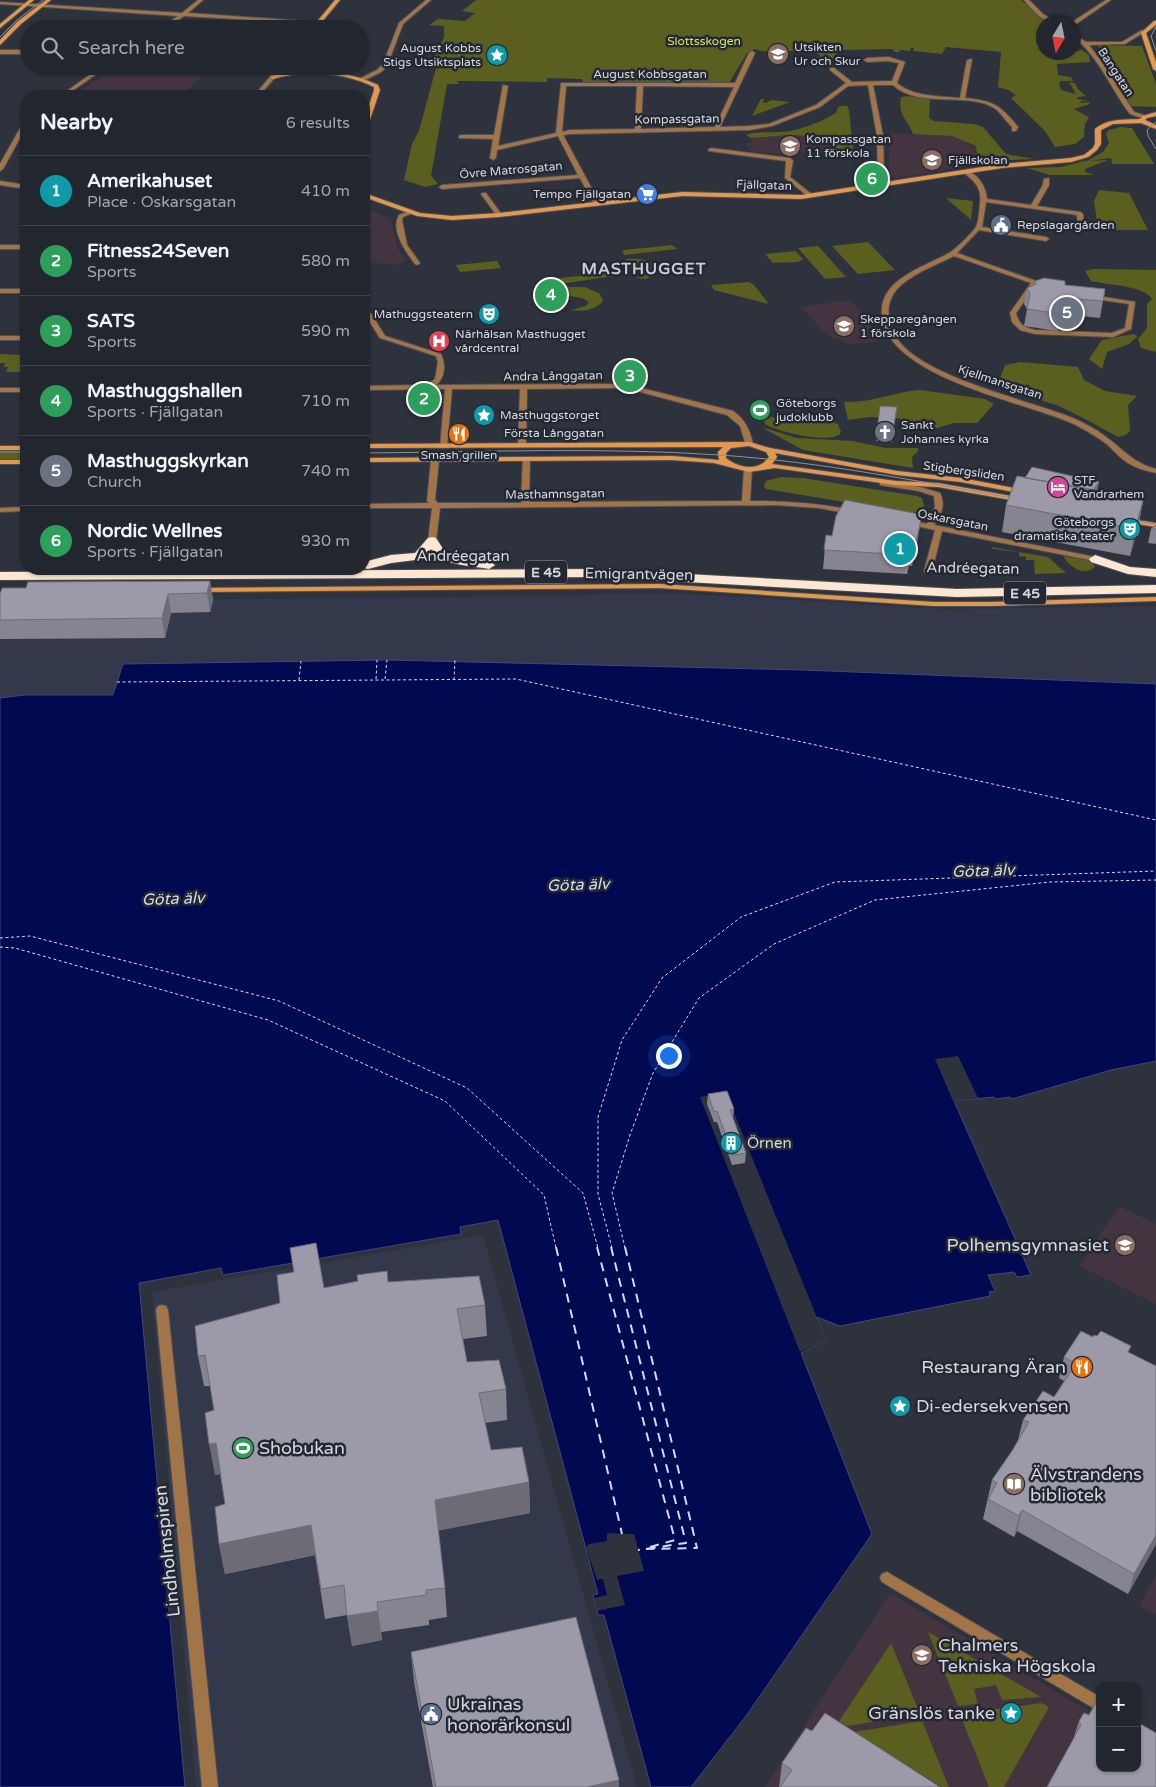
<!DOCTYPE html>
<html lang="en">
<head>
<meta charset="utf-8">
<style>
  body { margin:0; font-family:"Varela Round",sans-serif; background:#2e323a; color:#f1f3f6 }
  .controls { position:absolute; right:15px; bottom:15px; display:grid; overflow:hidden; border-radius:10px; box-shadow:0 1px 4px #0004 }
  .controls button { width:45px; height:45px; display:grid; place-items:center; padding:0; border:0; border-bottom:1px solid #3f434a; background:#22262e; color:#f1f3f6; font:25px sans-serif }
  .compass { position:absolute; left:1036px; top:15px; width:45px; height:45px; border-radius:50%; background:#22262e; box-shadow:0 1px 4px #0004; rotate:190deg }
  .you { position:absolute; left:668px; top:1055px; width:18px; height:18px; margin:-12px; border:4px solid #fff; border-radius:50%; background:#1a73e8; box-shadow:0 0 0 8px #1a73e833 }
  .badge { display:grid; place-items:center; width:32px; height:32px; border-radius:50%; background:#ea580c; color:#fff; font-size:16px; font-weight:700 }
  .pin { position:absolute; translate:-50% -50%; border:2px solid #fff; box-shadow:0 1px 5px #0006 }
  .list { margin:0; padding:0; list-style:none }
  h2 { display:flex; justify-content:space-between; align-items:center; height:65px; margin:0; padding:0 20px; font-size:21px }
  h2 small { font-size:16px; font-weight:400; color:#a2a5aa }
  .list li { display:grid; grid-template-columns:32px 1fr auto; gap:15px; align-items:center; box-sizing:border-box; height:70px; padding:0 20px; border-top:1px solid #3f434a }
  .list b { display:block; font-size:19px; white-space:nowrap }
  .list p { margin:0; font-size:16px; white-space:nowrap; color:#a2a5aa }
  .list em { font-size:16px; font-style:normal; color:#a2a5aa }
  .icon { flex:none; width:28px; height:28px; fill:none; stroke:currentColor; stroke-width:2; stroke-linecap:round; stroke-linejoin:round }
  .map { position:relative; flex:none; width:1156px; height:1787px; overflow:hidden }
  .search { position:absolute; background:#22262e; box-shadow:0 1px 4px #0004; left:20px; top:20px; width:350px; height:55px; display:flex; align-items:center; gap:12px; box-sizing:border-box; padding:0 18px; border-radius:28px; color:#a2a5aa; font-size:19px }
  .panel { position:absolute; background:#22262e; box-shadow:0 1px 4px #0004; left:20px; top:90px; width:350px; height:485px; border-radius:20px }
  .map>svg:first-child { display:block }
  .built { fill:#33394a }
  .education { fill:#443440 }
  .green { fill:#5a5f1f }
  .water { fill:#010950; stroke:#40477b }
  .pier { fill:#2e323d }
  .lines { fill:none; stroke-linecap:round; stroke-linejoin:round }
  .ferry-far1 { stroke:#d1dbf0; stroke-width:1; stroke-dasharray:3 2.5; stroke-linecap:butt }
  .ferry { stroke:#d1dbf0; stroke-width:2; stroke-dasharray:9 7; stroke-linecap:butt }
  .street-casing { stroke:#4c505a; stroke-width:2 }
  .secondary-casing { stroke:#4c505a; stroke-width:2 }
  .highway-casing { stroke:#4c505a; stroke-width:2 }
  .street { fill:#a27548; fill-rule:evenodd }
  .secondary { fill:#e2994d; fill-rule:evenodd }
  .highway { fill:#fee7d2; fill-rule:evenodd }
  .tram { stroke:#8c9098; stroke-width:1 }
  .wall { fill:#868490 }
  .shaded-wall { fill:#6d6c76 }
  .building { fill:#9c9aa8; stroke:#6d6c76 }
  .labels { text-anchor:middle; stroke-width:5; stroke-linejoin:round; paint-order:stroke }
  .far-park-label { font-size:12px; fill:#d9e45f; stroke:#242833 }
  .far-poi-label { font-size:12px; fill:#d4d7de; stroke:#242833; text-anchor:start }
  .far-street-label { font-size:12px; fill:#d4d7de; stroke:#242833 }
  .shield { fill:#242833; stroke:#9fa2ab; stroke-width:1 }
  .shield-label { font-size:14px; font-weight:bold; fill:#d4d7de }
  .street-label { font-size:15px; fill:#d4d7de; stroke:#242833 }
  .poi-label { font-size:15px; fill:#d4d7de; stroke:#242833; text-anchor:start }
  .far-district-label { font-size:16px; font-weight:bold; letter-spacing:1px; fill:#c7cddb; stroke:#242833 }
  .water-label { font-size:16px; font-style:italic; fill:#d1dbf0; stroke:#242833 }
  .near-poi-label { font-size:18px; fill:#d4d7de; stroke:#242833; text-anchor:start }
  .near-street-label { font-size:18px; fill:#d4d7de; stroke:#242833 }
</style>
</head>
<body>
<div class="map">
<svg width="1156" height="1787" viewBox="0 0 1156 1787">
  <rect width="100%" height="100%" fill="#2e323d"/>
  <path class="built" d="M614 593H674L945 609 1156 606V684L803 670 387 660 124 664 113 695H25L0 698V605L32 601 456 597 566 596Z
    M483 1235 637 1787H196L152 1292Z"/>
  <path class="education" d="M118 66H201L211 67 182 96H72Z
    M889 133 952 136 976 147 977 155 974 165 897 178 889 177Z
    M789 135 833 137 832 154 795 152 788 153V155L750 151 745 143 752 142 751 138Z
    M364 208 391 219 398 250 408 259 399 265 364 262Z
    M850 300 867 319 879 341 847 345 841 339H833L828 334 824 332 801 307Z
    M1119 1206 1156 1224V1304L1079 1266Z
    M1156 1575V1615L1139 1606Z
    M890 1593 1100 1718V1768H1137L1156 1787H765Z"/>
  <path class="green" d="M476 0H1021L1049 22H1044L1043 42 1041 43H1043L1044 52 1060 53 1062 55 1082 50 1089 55 1090 62 1057 64 1058 75 1071 77 1073 81H1061L1059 84 1061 90 1076 94 1069 82 1075 83 1078 89 1086 96 1078 97 1077 99 1089 101H1081V103L1089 102 1090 104 1074 109 1089 117 1085 124 1084 137 1075 144 1055 147 1045 131 1011 98 1016 95 1008 90 998 87 1001 52 946 47 942 54 913 51 914 48H911L910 51 900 50 899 48 900 52H895L892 49 842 50 835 55 833 67 823 65 816 67 820 55C799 45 776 57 755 49L747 53 729 83 583 82 582 79 547 78V82L457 81 459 84H447L431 176 438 184 425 187 404 180 412 144 419 131 436 68 429 67 444 37V26L429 25 438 19 465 21 475 13 462 11Z
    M1098 45 1142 46 1156 84V107L1129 106Z
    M908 96 930 99 929 118 934 121 974 124 983 127 1006 154 1034 159 988 161 974 164 977 155 976 146 952 136 913 134C908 120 897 115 901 97Z
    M761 99H764L763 102 765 103 772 100 790 102 752 116Z
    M841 106H847L849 110 853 149 848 154H832L833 137 789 135 751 138 746 135C757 131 769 133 781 132 797 132 823 121 836 113L838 107Z
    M1121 127 1132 128 1154 164H1112L1111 158 1087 161 1103 152 1109 143 1106 134 1109 130Z
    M1108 160 1085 169V172L1094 175H1050L1027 168 1061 167 1084 161Z
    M1099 190 1129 193 1148 230H1102L1098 228 1094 201Z
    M946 198 973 201 971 220Z
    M868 242 895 270 858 274 832 246Z
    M672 245 677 249 624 255 622 252 625 250Z
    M818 246 846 277 825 279 798 248Z
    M795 251 803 259 798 262 773 263 765 254Z
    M626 259C637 258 648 259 657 266V273L646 279 635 278 645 276 646 272 642 269 626 267Z
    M497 261 501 268 460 272 456 265Z
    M1093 269 1156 270V352L1141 348 1138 339 1147 328V304L1152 299C1143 285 1107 285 1091 281L1085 271Z
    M610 273 621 275 560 284 556 281 560 278Z
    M749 282 754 285 769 304 714 290 711 285Z
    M568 287H585L600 294 603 301C595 310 583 312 571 310L586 306 589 302 582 298 569 296Z
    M1133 334 1138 336 1129 344 1107 352 1102 369 1089 359 1102 340Z
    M0 354 20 355 25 361 21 367H26L25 372H6L8 367H4L5 363H0Z
    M1020 362 1078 367 1084 380 1105 391 1137 396 1128 405 1130 431 1126 435 1118 437C1098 426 1077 414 1056 405 1039 399 1006 393 995 382L1001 376 1005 365Z
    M920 390 985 399 994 404 977 423H954L937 428H928L897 418 869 417 848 420 844 402C872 403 893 392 920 390Z
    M772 417 788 421 825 420 838 424 841 432 839 435C824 443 779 432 765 424L764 421Z
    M761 427 797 438 852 441 886 448H918V451L912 457 913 468 803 450Z
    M26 450V459H0V451Z
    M781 477 803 478 917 496 922 498 924 507 917 512 910 513 766 489 764 487 766 481Z
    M991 547 1048 557 1066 573 1035 574 1034 560H1026V557L1019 556V552L993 549Z
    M1063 556 1091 561 1095 567C1083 577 1070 567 1063 556Z
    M928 1632 1041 1697 1002 1700 996 1685 974 1689 978 1704 958 1706Z
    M891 1643 920 1714 847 1726 839 1721Z
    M1041 1703 1049 1707 1004 1787H989L960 1714Z
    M922 1721 949 1787H942L854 1732Z"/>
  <path class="water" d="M387 660 803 670 1156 684V1061L1111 1070 1012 1099 1010 1097 996 1099 994 1097 954 1101 1031 1275 1017 1277 1014 1272 988 1275 995 1291 989 1292 990 1296 840 1326 817 1317 826 1340 801 1353 872 1534 746 1716 691 1787H651L604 1615H598L593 1595 598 1594 498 1220 460 1227 461 1234 223 1275 221 1268 139 1283 185 1787H0V698L25 695H113L123 664Z"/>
  <path class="pier" d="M958 1056 978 1098 953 1101 935 1059Z
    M726 1093 826 1340 800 1352 700 1097Z
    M607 1533 634 1534 644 1571 617 1576 625 1605 597 1611 594 1598 607 1595 603 1579 597 1580 586 1547 589 1544 607 1541Z"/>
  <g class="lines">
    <path class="ferry-far1" d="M376 679 377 660
      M385 679 387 660
      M299 680 301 661
      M454 680 455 660
      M117 682 516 679 1156 820
      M0 938 30 936 279 1001 467 1088 583 1193 598 1248
      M0 947 15 948 268 1020 445 1101 544 1195 556 1248
      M612 1248 598 1194V1117L622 1040 662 978 741 917 835 882 1156 871
      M625 1248 612 1193 630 1135 653 1073 699 998 774 944 875 900 1050 882 1156 880"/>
    <path class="ferry" d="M556 1247 622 1534
      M597 1247 675 1540 646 1548
      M611 1247 686 1543 638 1550
      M625 1247 697 1548 646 1549"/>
    <g class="street-casing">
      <path id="street" d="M198 0H203L188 13 319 22 321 23 319 24 184 16 165 29H159L178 16 0 4V2L182 13Z
        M426 0H431L403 24 387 66 381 72 363 81H359V79L377 70 383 64 399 23Z
        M1024 0H1029L1043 14 1056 22C1044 24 1032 9 1024 0Z
        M1106 0H1111L1076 24 1072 22Z
        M1142 30 1146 31 1125 44 1089 45 1101 61 1134 112 1147 116V118L1145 119 1130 114C1111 89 1099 57 1074 37V34L1086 42H1122Z
        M0 50H29V54H0Z
        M752 51 755 53 720 127 749 126 769 124 816 105 846 83 830 70V68H834L852 82 892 81 899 63 888 61 867 62 864 60 867 58 888 57 905 62 897 83C913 97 939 96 960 98L967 60 972 59 965 98C994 101 1000 105 1018 127L1016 131H1012V127C1007 122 1002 115 997 110 973 90 920 110 893 85H873L883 136 884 175 891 184 888 186 878 175 877 136 868 85 848 86 820 107 772 126 749 130 570 134 563 135 600 204 597 206 594 204 580 178 442 189 439 187 442 185 578 175 558 136 497 150 496 158 493 160 490 158 493 139 459 138V136L461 135H494L503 85 508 86 498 146 556 133 561 83H735L749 53ZM566 86H637L635 129 570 130 562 132ZM643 86 734 87 715 127 641 129Z
        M102 66H108L65 96H60Z
        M278 67 283 68 259 96H254Z
        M26 121V127L3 169 0 171V164L23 123Z
        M711 148 790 158 793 161 790 177 814 196 809 197 785 178 786 161 709 151 708 150Z
        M964 171C977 171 986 187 987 199L1031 205 1043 185 1044 179 1049 178V185L1037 206 1080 212 1083 214 1084 227 1081 229 1078 227 1077 215 986 202 982 227 1046 237 1049 239 1046 241 979 230 957 253 1050 286V288L1036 285 1016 313C1019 325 1024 327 1035 330L1112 333 1125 328 1129 304 1089 298V296L1091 295 1135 302 1131 329 1113 337 1035 334 1020 330 1012 322 1010 313 1031 283 954 256C936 265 916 272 901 285 890 295 885 309 891 323 892 327 894 333 896 337 920 377 1029 400 1073 418 1084 423 1096 429 1106 437 1124 450 1133 463 1156 469V473C1146 471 1136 468 1128 463 1120 458 1114 451 1108 445 1098 437 1087 431 1076 425 1028 402 889 379 882 316 878 279 925 267 949 253 956 249 971 234 976 227 979 220 979 211 980 204 982 189 976 182 964 173Z
        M0 181 26 185V189L0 185Z
        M482 193H486L502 215 501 216H497L481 194Z
        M410 211 413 213 403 217 402 220 407 245 420 263 417 265 415 264C406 252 390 230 399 215Z
        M0 245H26V249H0Z
        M0 289H26V293H0Z
        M364 307 372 315 385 336 441 354C446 364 445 378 436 385L617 384 633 386 733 411C745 419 750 430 753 444L749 446H746L740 426 727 415 633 390 617 388 527 389 526 445 522 447 518 445 520 389H452L447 446 446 448H440L445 389 364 390V386L427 385 435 379 438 362 436 356 380 338 364 313Z
        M0 336H26V340H0Z
        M0 388H26V392H0Z
        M523 457H529L530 459 529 502 742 501 744 469 748 467 752 469 750 501C784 501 817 503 851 510L855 512 851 514 819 508 776 505 440 508 436 541 432 543 428 541 432 508H364V504L429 503 427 501 431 460 435 458 439 460 435 500 438 503H521Z
        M880 481 920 487 940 493C946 505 941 515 934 525L1095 557 1099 559 1095 561 942 531 932 571 928 573H925L924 571 935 530 907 524 903 522 907 520 927 524 935 507 934 496 919 491 880 485Z
        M26 507V511L0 512V508Z
        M162 1305 166 1306 168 1310 218 1787H202L156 1310 158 1306Z
        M887 1572 1100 1697V1712L882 1582 880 1578 882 1574Z"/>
    </g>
    <g class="secondary-casing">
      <path id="secondary" d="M29 0H34L0 28V24Z
        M46 0H51L21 24 0 45V40L17 22Z
        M335 0H340L316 29H311Z
        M1154 21H1156V25L1146 33 1156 62V71L1153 69 1141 33Z
        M296 70C323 70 353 73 378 85L380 90 366 131 364 132V122L374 90V87C344 72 305 70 273 79L270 77 282 73Z
        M1156 112V116L1147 118 1145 120 1156 125V129L1141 123 1113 124 1101 130V144L1097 150 1088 157 1071 162 1002 168 801 199 682 196 499 217 452 220 417 216 364 197V193L420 213 452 216 499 213 682 192 801 195 1002 164 1071 158 1084 155 1093 148 1095 144V129C1108 118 1125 120 1140 119L1143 116Z
        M749 442 770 448 897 471 961 478 1024 490 1028 492 1024 494 961 482 897 475 775 453 777 457 772 464 896 481 938 483 1022 498 1026 500 1022 502 938 487 896 485 775 468 749 472 714 463 672 460 364 462V458L672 456 719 460 718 452 723 447 364 448V444ZM749 446 766 452 769 457C759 472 738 468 726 458V453L731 448Z
        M0 446H26V450H0Z
        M0 460H26V464H0Z
        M1124 518 1156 523V527L1124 522Z
        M659 584 934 602H990L1156 597V601L990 606H934L659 588 198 592 194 590 198 588Z"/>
    </g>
    <g class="highway-casing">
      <path id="highway" d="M432 537 436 538 445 552 449 554 489 561 495 565 489 569C471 565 441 566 431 549L423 559 391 563 368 569 364 568V562L391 555 415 553 428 538Z
        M1095 555 1130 567 1156 569V577L1128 574 1091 562 1089 559Z
        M595 569 957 589 1156 585V593L957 597 595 577 0 580V572Z"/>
    </g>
    <use href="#street" class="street"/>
    <use href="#secondary" class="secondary"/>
    <use href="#highway" class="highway"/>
    <path class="tram" d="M1156 27 1151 36 1156 51
      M0 37 17 20 43 0
      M1156 122 1147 130 1148 136 1156 149
      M0 452H26
      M364 453C483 452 601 447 720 455 822 462 923 482 1023 500
      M1126 520 1156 524"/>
  </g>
  <path class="wall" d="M1035 281 1065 285 1105 289 1100 318 1062 314 1058 331 1024 326 1027 309 1024 304 1027 288 1035 285Z
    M897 407 892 442 876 441 878 423Z
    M1025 478 1099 482 1097 490 1143 501 1138 528 1130 556 1002 532 1006 505Z
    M918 519V538L912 566H909L907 574 823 569 826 535 832 536Z
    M1156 525V544L1148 543 1151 529Z
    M210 581 213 600 210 612 171 613 165 638 0 639V594L26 588Z
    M708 1094 734 1109 733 1118 746 1153 745 1163 732 1165 717 1122H714L707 1104Z
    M388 1282 485 1305 487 1336 463 1339 467 1362 506 1389 507 1420 485 1423 491 1450 529 1482 530 1513 438 1530 445 1588 447 1617 429 1620V1625L381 1632 382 1640 352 1646 347 1615 325 1619 315 1555 225 1574 219 1544 225 1504 220 1474 215 1475 214 1410 210 1386H204L198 1356 280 1303 324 1288Z
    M1093 1337 1129 1353 1156 1544 1128 1594 1017 1531 1014 1537 983 1519 992 1480 1012 1451 1018 1440 1023 1420 1054 1397 1064 1381 1059 1378 1064 1357Z
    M411 1652 619 1787H433L414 1682Z
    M1089 1715 1073 1740 1079 1721Z
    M812 1731 940 1787H779L782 1763Z"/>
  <path class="shaded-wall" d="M1065 298 1062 314 1058 331 1061 314Z
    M1099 482 1097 491 1090 493Z
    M1143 501 1138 528 1130 556 1135 529Z
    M921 519 918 538 912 566 915 548Z
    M912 547 909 566 907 574 910 555Z
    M210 581 213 600 210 612 207 593Z
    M168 594 171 613 165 638 162 618Z
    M216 1443 222 1473 215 1475 209 1444Z
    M529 1482 530 1513 437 1531 435 1500Z
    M1022 1510 1017 1531 1014 1537 1019 1516Z
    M311 1525 315 1555 225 1574 219 1544Z
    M1156 1535V1544L1128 1594 1134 1574Z
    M378 1611 382 1640 352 1646 347 1616Z
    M619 1780V1787H587Z"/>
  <path class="building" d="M1044 278 1065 281V285L1105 289 1103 301 1065 298 1061 314 1027 309 1030 294 1027 288 1036 284 1035 281Z
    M880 406 897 407 894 424 878 423Z
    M1032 467 1099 482 1093 490 1025 478Z
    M1017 476 1100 491 1143 501 1135 529 1006 505Z
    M845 500 919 514 918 519H921L915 548 912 547 910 555 824 550 826 535 832 536 836 516Z
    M1156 525V529H1151Z
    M210 581 207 593 168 594 162 618 0 620V594L2 588H26L28 582Z
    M727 1091 734 1109 730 1110 746 1153 733 1155 717 1111 714 1112 708 1094Z
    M316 1243 324 1288 358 1281 357 1275 387 1271 388 1282 479 1276 485 1305 457 1309 467 1362 499 1360 506 1389 479 1393 491 1450 522 1447 529 1482 435 1500 445 1588 426 1590V1595L377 1602 378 1611 347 1616 344 1585 321 1589 311 1525 219 1544 215 1507 225 1504 216 1443 209 1444 205 1413 214 1410 205 1355 198 1356 195 1326 280 1303 277 1275 294 1272 290 1248Z
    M1081 1331 1093 1337 1094 1335 1097 1336 1101 1331 1131 1346 1128 1352 1156 1366V1535L1134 1574 1022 1510 1019 1516 988 1499 997 1483 992 1480 1012 1451 1029 1422 1023 1420 1043 1391 1054 1397 1076 1364 1064 1357Z
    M576 1617 619 1780 587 1787H436L411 1652Z
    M1098 1699H1100V1768H1137V1722L1156 1733V1787H1047L1081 1725 1079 1721 1084 1713 1089 1715Z
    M825 1713 940 1787H780L792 1770 782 1763 806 1728 812 1731Z"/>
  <defs>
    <g id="school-disc" transform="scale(1.125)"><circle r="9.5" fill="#8d6e63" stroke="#242833"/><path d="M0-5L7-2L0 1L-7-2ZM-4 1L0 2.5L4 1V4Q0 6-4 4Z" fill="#fff"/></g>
    <g id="sight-disc" transform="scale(1.125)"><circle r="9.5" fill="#0f9aa8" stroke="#242833"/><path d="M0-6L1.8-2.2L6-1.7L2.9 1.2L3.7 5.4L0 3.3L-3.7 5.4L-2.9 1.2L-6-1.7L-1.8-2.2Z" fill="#fff"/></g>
    <g id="supermarket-disc" transform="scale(1.125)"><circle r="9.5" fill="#3f7fe0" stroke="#242833"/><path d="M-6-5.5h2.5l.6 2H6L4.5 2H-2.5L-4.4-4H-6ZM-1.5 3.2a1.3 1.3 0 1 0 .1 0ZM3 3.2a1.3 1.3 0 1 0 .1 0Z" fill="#fff"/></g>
    <g id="civic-disc" transform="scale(1.125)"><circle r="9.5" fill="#5c6f8a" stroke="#242833"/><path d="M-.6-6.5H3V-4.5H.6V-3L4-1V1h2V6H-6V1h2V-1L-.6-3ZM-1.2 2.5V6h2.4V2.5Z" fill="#fff"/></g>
    <g id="theatre-disc" transform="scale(1.125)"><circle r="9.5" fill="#0f9aa8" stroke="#242833"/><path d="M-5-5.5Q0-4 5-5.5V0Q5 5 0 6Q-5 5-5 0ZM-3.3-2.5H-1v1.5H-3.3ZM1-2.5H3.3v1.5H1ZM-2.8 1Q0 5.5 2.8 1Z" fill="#fff"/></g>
    <g id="hospital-disc" transform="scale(1.125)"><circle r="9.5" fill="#e0444e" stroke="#242833"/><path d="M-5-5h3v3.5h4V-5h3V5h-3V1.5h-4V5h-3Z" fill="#fff"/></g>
    <g id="stadium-disc" transform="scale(1.125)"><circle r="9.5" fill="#2e9e5b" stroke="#242833"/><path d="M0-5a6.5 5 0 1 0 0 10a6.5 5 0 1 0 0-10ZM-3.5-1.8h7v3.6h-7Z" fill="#fff"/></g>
    <g id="church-disc" transform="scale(1.125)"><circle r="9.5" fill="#6b7280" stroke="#242833"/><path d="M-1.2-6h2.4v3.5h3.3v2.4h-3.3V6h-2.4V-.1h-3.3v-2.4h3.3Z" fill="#fff"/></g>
    <g id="restaurant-disc" transform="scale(1.125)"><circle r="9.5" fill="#e8710a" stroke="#242833"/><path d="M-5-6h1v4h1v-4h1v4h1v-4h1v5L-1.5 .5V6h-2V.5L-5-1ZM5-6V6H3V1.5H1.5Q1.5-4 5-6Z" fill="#fff"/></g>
    <g id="hotel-disc" transform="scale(1.125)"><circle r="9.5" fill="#d1479c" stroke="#242833"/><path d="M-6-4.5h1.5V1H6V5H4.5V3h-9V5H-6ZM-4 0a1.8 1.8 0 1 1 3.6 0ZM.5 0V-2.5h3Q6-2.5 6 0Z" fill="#fff"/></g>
    <g id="building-disc" transform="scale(1.125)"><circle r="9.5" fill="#0f9aa8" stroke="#242833"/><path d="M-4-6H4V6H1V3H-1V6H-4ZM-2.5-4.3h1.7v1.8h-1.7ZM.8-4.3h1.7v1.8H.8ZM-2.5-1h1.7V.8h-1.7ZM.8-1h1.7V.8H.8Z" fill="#fff"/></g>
    <g id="library-disc" transform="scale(1.125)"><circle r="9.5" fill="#8d6e63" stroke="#242833"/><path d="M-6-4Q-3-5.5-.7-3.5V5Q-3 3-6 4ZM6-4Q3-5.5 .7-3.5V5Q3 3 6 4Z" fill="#fff"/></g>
    <g id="university-disc" transform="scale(1.125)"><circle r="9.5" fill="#8d6e63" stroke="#242833"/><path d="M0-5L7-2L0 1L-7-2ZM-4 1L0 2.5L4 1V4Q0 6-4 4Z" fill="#fff"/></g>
  </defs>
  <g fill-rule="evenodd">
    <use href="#school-disc" x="778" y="54"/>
    <use href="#sight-disc" x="497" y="55"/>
    <use href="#school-disc" x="790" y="146"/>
    <use href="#school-disc" x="932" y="160"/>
    <use href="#supermarket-disc" x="647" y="194"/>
    <use href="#civic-disc" x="1001" y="225"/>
    <use href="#theatre-disc" x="489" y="314"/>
    <use href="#school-disc" x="844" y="326"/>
    <use href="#hospital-disc" x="439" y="341"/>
    <use href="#stadium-disc" x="760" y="410"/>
    <use href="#sight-disc" x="484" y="415"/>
    <use href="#church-disc" x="885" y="432"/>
    <use href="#restaurant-disc" x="459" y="434"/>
    <use href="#hotel-disc" x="1058" y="487"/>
    <use href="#theatre-disc" x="1130" y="529"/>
    <use href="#building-disc" x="731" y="1143"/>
    <use href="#school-disc" x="1125" y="1245"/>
    <use href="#restaurant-disc" x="1082" y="1367"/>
    <use href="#sight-disc" x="900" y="1406"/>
    <use href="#stadium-disc" x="243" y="1448"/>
    <use href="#library-disc" x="1014" y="1484"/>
    <use href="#university-disc" x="922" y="1655"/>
    <use href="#sight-disc" x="1011" y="1713"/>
    <use href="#civic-disc" x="431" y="1714"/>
  </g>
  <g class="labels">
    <g class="far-park-label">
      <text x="704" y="45">Slottsskogen</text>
    </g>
    <g class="far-poi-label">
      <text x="794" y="51">Utsikten<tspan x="794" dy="14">Ur och Skur</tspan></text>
      <text x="481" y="52" text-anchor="end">August Kobbs<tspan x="481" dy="14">Stigs Utsiktsplats</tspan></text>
      <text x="806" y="143">Kompassgatan<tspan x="806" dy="14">11 förskola</tspan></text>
      <text x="948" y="164">Fjällskolan</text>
      <text x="631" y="198" text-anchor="end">Tempo Fjällgatan</text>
      <text x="1017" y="229">Repslagargården</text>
      <text x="473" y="318" text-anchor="end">Mathuggsteatern</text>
      <text x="860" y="323">Skepparegången<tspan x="860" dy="14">1 förskola</tspan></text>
      <text x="455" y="338">Närhälsan Masthugget<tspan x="455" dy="14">vårdcentral</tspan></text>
      <text x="776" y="407">Göteborgs<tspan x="776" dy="14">judoklubb</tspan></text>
      <text x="500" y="419">Masthuggstorget</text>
      <text x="901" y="429">Sankt<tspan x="901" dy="14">Johannes kyrka</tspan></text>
      <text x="459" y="459" text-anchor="middle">Smash grillen</text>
      <text x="1074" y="484">STF<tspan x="1074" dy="14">Vandrarhem</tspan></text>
      <text x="1114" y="526" text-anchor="end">Göteborgs<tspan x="1114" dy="14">dramatiska teater</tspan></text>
    </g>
    <g class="far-street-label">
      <text transform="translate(1116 72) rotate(57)" y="4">Bangatan</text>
      <text x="650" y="78">August Kobbsgatan</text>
      <text transform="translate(677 119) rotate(-1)" y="4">Kompassgatan</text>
      <text transform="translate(511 170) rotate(-5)" y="4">Övre Matrosgatan</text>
      <text transform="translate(764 185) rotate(2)" y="4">Fjällgatan</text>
      <text transform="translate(553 376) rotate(-1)" y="4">Andra Långgatan</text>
      <text transform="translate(1000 382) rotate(18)" y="4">Kjellmansgatan</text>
      <text x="554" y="437">Första Långgatan</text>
      <text transform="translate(964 471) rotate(8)" y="4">Stigbergsliden</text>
      <text transform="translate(555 494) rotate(-1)" y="4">Masthamnsgatan</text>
      <text transform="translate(953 520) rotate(11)" y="4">Oskarsgatan</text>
    </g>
    <g class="shield">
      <rect x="525" y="560.5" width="42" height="23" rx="4"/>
      <rect x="1004" y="581.5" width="42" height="23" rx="4"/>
    </g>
    <g class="shield-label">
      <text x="546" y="577">E 45</text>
      <text x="1025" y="598">E 45</text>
    </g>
    <g class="street-label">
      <text x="463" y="561">Andréegatan</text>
      <text transform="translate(973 568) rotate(1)" y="5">Andréegatan</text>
      <text transform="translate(639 574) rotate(1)" y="5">Emigrantvägen</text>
    </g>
    <g class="poi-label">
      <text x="747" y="1148">Örnen</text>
    </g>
    <g class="far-district-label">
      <text x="644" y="274">MASTHUGGET</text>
    </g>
    <g class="water-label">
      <text transform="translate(983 870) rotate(-2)" y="6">Göta älv</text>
      <text transform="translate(578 884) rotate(-2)" y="6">Göta älv</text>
      <text transform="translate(173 898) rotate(-2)" y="6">Göta älv</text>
    </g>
    <g class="near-poi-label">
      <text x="1109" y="1251" text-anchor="end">Polhemsgymnasiet</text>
      <text x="1066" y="1373" text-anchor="end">Restaurang Äran</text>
      <text x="916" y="1412">Di-edersekvensen</text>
      <text x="259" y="1454">Shobukan</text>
      <text x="1030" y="1480">Älvstrandens<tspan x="1030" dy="21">bibliotek</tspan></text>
      <text x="938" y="1651">Chalmers<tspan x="938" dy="21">Tekniska Högskola</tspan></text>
      <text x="447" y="1710">Ukrainas<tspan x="447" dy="21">honorärkonsul</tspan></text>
      <text x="995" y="1719" text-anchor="end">Gränslös tanke</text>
    </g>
    <g class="near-street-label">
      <text transform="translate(167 1551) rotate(-96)" y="6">Lindholmspiren</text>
    </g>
  </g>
</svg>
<div class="controls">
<button>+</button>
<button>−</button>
</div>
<svg class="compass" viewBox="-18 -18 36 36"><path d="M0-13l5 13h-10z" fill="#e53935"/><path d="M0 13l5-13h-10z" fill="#a2a5aa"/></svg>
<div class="you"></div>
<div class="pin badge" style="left:900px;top:549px;background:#0f9aa8">1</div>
<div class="pin badge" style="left:424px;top:399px;background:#2e9e5b">2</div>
<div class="pin badge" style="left:630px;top:376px;background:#2e9e5b">3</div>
<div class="pin badge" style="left:551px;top:295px;background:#2e9e5b">4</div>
<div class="pin badge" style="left:1067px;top:313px;background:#6b7280">5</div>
<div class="pin badge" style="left:872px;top:179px;background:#2e9e5b">6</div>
<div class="search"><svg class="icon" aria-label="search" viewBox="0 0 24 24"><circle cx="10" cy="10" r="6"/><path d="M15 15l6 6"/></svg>Search here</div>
<section class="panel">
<h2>Nearby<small>6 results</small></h2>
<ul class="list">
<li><span class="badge" style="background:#0f9aa8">1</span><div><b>Amerikahuset</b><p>Place · Oskarsgatan</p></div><em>410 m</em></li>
<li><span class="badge" style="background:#2e9e5b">2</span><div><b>Fitness24Seven</b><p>Sports</p></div><em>580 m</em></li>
<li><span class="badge" style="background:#2e9e5b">3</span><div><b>SATS</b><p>Sports</p></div><em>590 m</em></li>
<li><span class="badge" style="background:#2e9e5b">4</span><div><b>Masthuggshallen</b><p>Sports · Fjällgatan</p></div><em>710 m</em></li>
<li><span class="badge" style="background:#6b7280">5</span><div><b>Masthuggskyrkan</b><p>Church</p></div><em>740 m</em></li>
<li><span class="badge" style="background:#2e9e5b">6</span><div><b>Nordic Wellnes</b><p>Sports · Fjällgatan</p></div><em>930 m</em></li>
</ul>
</section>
</div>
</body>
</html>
